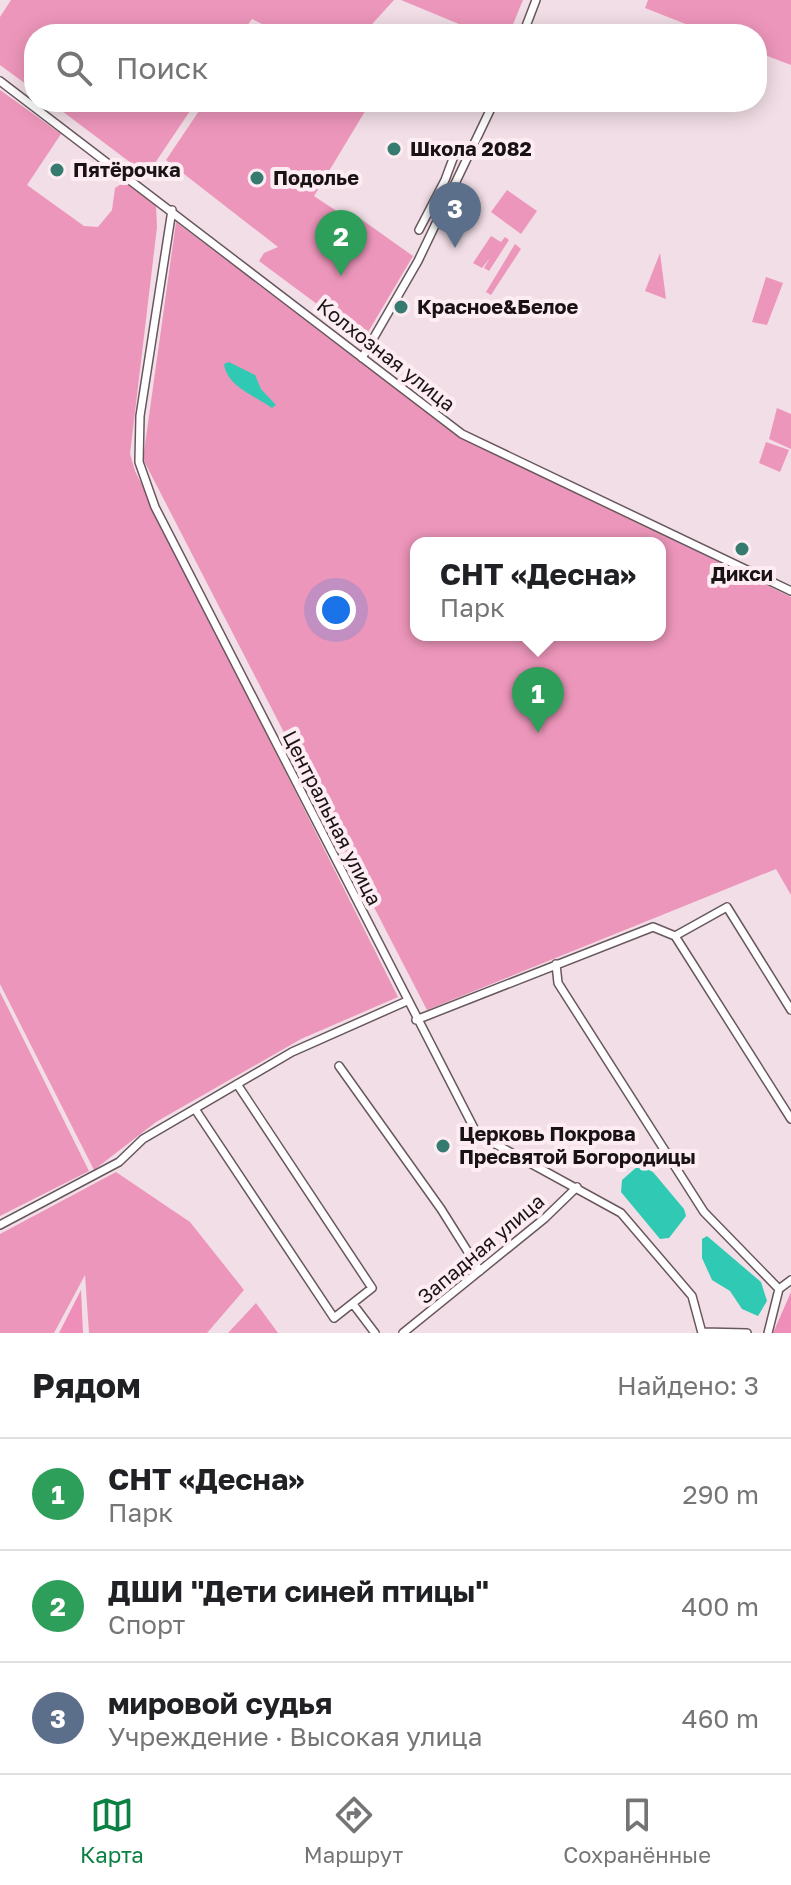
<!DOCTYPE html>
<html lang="ru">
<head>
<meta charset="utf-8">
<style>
  body { margin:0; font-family:"Golos Text",sans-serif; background:#f6f6f6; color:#202124 }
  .you { position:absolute; left:336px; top:610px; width:28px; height:28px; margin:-20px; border:6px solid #fff; border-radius:50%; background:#1a73e8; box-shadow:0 0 0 12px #1a73e833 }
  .badge { display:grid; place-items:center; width:52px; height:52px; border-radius:50%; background:#0b8043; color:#fff; font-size:26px; font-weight:700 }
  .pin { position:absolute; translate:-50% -66px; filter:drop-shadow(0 2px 4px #0008) }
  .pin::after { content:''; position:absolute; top:42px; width:28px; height:24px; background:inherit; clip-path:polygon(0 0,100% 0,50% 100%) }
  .popup { position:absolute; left:410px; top:537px; width:256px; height:104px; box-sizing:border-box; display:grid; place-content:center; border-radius:16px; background:#fff; filter:drop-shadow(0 2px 6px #0005); font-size:26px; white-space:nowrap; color:#757577 }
  .popup b { font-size:30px; color:#202124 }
  .popup::after { content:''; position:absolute; left:50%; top:100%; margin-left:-16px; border:16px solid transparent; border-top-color:#fff }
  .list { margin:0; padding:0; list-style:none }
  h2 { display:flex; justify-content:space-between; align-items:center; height:104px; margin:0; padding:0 32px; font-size:34px }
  h2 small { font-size:26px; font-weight:400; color:#757577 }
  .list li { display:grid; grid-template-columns:52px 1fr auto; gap:24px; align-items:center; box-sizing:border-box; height:112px; padding:0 32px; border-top:2px solid #e0e0e0 }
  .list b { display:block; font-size:30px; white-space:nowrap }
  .list p { margin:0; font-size:26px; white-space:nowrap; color:#757577 }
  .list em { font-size:26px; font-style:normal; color:#757577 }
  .icon { flex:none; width:44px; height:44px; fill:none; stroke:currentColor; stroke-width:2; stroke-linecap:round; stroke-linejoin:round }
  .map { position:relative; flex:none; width:791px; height:1333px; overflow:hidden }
  .search { position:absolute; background:#fff; box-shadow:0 4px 20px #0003; left:24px; right:24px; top:24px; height:88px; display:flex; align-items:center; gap:20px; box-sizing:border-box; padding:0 28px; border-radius:32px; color:#757577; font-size:30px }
  .sheet { height:440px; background:#fff }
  nav { display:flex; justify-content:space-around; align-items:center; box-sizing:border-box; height:112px; border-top:2px solid #e0e0e0; background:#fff; font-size:22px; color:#757577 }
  nav a { display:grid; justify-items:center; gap:4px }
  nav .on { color:#0b8043 }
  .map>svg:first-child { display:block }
  .green { fill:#ed96bb; fill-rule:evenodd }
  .forest { fill:#ef8eb8 }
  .water { fill:#30cab4 }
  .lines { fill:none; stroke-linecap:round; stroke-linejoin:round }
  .minor-casing { stroke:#68585e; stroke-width:10 }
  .minor { stroke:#fff; stroke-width:7 }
  .poi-dot { fill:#367b6f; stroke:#fdedf3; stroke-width:3 }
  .labels { text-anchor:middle; stroke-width:8; stroke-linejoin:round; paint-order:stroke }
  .poi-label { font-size:20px; font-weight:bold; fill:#191315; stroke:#fdedf3; text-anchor:start }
  .street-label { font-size:20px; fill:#191315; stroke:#fdedf3 }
</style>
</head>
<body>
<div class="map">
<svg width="791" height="1333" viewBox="0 0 791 1333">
  <rect width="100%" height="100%" fill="#f2dee6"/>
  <path class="green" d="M11 0H394L363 34H282L252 19 241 34H34V90L0 65V17Z
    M401 0H523L509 34H483Z
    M648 0H791V65L757 52V34H711L645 8Z
    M0 90 61 134 27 185 84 226 98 227 112 210 115 188 126 181 156 206 157 227 130 454 135 471 398 997 301 1039 156 1122 94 1170 0 984Z
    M50 102H196L147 175Z
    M205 102 370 103 314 196 353 222 358 217 413 256 364 339 259 261 264 253 278 247 166 160Z
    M507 190 537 211 521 234 491 212Z
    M176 222 459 436 791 597V895L776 869 427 1010 143 459ZM416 543H660V635H416Z
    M491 236 501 242 505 237 509 240 489 271 484 268 490 258 482 268 473 263Z
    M515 244 521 249 491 295 486 292Z
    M660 253 666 299 645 291Z
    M766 277 783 283 767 325 752 322Z
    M777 408 791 414V449L769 439Z
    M766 442 789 450 780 472 759 463Z
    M0 992 89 1171 0 1216Z
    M116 1172 190 1222 244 1290 207 1333H89L85 1275 54 1333H0V1234Z
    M256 1303 278 1333H228Z"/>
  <path class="forest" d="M81 1290 83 1333H59Z
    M791 1292V1333H773Z"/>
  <path class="water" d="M229 362 255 375 261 389 276 405 272 408C256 396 227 387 224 364Z
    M639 1165 653 1172 684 1209 686 1216 669 1238 660 1239 621 1192 622 1180Z
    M707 1236 761 1282 767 1301 758 1316 742 1309 730 1291 712 1280 702 1258V1239Z"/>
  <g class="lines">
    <g class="minor-casing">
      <path id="minor" d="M523 34 536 0
        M0 81 462 434 791 591
        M172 210 140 416 139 462 155 507 477 1134 621 1213 692 1296 702 1333
        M419 230 445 180 457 148 472 149
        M362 358 418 261 494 102
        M675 936 791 1119
        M556 964 558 983 704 1212 779 1289
        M416 1020 653 927 675 936 727 907 791 1010
        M339 1066 441 1209 480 1271
        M195 1109 334 1318 372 1288 237 1084
        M0 1225 119 1162 143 1139 292 1052 407 1001
        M353 1304 375 1333
        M702 1332 747 1333
        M403 1333 545 1218 577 1187
        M768 1333 779 1289 791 1280"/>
    </g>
    <use href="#minor" class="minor"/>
  </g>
  <g class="poi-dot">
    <circle cx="394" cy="149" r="8"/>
    <circle cx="57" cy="170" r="8"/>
    <circle cx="257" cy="178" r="8"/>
    <circle cx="401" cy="307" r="8"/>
    <circle cx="742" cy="549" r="8"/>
    <circle cx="443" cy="1146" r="8"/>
  </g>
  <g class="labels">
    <g class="poi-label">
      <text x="410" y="156">Школа 2082</text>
      <text x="73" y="177">Пятёрочка</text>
      <text x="273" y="185">Подолье</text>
      <text x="417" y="314">Красное&amp;Белое</text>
      <text x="742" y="581" text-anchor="middle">Дикси</text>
      <text x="459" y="1141">Церковь Покрова<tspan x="459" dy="23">Пресвятой Богородицы</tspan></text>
    </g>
    <g class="street-label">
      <text transform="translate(386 355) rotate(38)" y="7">Колхозная улица</text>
      <text transform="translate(332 818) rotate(63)" y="7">Центральная улица</text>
      <text transform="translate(481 1249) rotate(-40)" y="7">Западная улица</text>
    </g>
  </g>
</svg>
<div class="you"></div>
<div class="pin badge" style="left:538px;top:733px;background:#2e9e5b">1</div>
<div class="popup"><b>СНТ «Десна»</b>Парк</div>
<div class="pin badge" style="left:341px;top:276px;background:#2e9e5b">2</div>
<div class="pin badge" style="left:455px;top:248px;background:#5c6f8a">3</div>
<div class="search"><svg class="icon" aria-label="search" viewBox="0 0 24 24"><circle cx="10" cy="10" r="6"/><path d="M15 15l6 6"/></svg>Поиск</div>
</div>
<section class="sheet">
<h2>Рядом<small>Найдено: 3</small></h2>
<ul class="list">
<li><span class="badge" style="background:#2e9e5b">1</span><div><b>СНТ «Десна»</b><p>Парк</p></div><em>290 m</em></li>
<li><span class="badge" style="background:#2e9e5b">2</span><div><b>ДШИ &quot;Дети синей птицы&quot;</b><p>Спорт</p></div><em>400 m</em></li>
<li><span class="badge" style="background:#5c6f8a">3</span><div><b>мировой судья</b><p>Учреждение · Высокая улица</p></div><em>460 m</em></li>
</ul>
</section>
<nav>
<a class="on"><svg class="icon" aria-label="map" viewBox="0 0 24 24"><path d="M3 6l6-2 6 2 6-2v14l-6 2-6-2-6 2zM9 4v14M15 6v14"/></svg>Карта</a>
<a><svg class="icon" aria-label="directions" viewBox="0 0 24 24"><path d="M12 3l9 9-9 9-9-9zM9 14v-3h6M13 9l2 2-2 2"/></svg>Маршрут</a>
<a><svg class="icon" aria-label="saved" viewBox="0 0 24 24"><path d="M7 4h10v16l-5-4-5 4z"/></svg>Сохранённые</a>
</nav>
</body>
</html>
